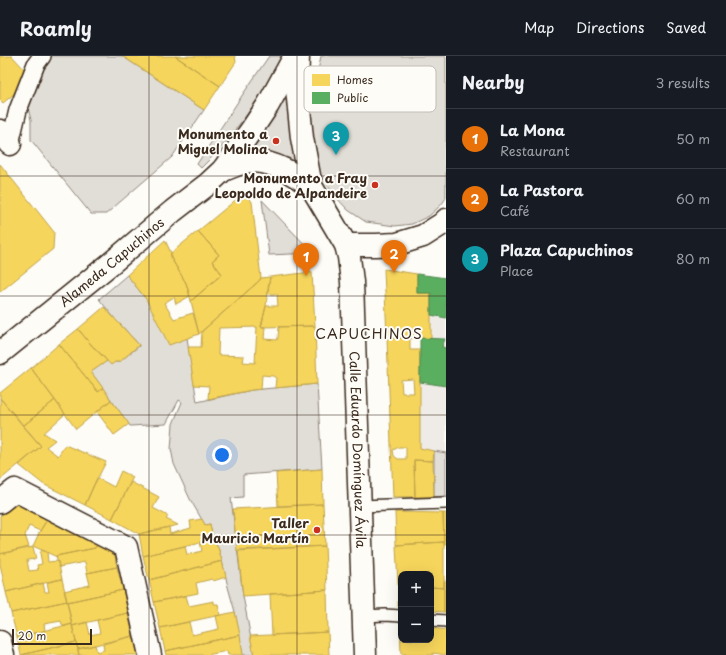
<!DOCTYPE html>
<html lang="en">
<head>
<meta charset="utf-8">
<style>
  body { margin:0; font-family:"Playpen Sans",sans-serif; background:#20242c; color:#f1f3f6 }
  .controls { position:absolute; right:12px; bottom:12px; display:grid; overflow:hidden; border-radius:8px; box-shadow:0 4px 16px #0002 }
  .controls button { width:36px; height:36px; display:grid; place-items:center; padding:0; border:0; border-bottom:1px solid #363941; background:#171b24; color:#f1f3f6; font:20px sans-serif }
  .scale { position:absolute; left:12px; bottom:10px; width:80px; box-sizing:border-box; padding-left:4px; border:2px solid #3b2a1e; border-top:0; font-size:11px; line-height:14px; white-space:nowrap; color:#3b2a1e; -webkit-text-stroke:3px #fdfcf7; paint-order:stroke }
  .you { position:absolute; left:222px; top:399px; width:14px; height:14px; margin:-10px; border:3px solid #fff; border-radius:50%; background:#1a73e8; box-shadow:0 0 0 6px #1a73e833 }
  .badge { display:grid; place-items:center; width:26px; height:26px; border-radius:50%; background:#c8321e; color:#fff; font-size:13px; font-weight:700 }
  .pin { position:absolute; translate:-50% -33px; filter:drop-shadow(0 1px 2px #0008) }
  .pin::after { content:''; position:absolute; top:21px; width:14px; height:12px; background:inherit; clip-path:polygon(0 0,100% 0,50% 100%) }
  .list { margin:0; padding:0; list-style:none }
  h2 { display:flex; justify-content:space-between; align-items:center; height:52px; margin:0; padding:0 16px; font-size:17px }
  h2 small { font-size:13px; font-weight:400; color:#9ea1a6 }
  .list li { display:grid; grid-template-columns:26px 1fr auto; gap:12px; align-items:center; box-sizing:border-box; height:60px; padding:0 16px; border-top:1px solid #363941 }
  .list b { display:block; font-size:15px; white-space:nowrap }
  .list p { margin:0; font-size:13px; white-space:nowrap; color:#9ea1a6 }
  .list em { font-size:13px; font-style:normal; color:#9ea1a6 }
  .map { position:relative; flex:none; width:446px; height:599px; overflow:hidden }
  header { display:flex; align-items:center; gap:24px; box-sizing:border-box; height:56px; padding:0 20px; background:#171b24; border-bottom:1px solid #363941 }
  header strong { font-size:19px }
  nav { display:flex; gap:22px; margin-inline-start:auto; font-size:14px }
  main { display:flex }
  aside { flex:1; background:#171b24 }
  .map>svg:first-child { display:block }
  .built { fill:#efece7 }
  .green { fill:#e1ded7; stroke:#8e847a }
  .homes { fill:#f6d55c; stroke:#bea249; fill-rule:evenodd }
  .public { fill:#5aae61; stroke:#51864d }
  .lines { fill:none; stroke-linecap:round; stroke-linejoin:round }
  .service-casing { stroke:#3b2a1e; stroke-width:14 }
  .pedestrian-casing { stroke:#3b2a1e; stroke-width:20 }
  .minor-casing { stroke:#3b2a1e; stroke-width:25 }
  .secondary-casing { stroke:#3b2a1e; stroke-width:25 }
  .service { stroke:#fdfcf7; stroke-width:11 }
  .pedestrian { stroke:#fdfcf7; stroke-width:17 }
  .minor { stroke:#fdfcf7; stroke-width:22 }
  .secondary { stroke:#fdfcf7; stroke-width:22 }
  .grid { fill:none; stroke:#3b2a1e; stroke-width:1; stroke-opacity:0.55 }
  .poi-dot { fill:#c8321e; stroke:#fdfcf7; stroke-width:1.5 }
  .labels { text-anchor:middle; stroke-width:4; stroke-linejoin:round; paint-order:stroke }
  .poi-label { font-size:13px; font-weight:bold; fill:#3b2a1e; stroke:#fdfcf7; text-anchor:end }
  .street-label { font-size:13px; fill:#3b2a1e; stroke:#fdfcf7 }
  .neighbourhood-label { font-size:14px; letter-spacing:1px; fill:#3b2a1e; stroke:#fdfcf7 }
  .key { fill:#fdfcf7; stroke:#c3bdb6; stroke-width:1 }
  .key-label { font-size:11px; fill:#3b2a1e }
</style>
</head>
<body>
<header>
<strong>Roamly</strong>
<nav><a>Map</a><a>Directions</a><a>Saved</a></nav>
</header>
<main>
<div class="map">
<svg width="446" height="599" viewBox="0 0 446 599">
  <rect width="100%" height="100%" fill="#fdfcf7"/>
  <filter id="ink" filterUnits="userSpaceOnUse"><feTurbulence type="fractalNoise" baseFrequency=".025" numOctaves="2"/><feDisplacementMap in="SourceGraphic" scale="8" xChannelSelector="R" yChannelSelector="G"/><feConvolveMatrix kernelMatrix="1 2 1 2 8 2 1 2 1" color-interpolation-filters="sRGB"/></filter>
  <g filter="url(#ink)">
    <path class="built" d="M446 222V397L420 392V282H431V238Z"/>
    <path class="green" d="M49 0H122L204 54 172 101 106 158H91L31 84V64L28 52 41 11Z
      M269 0H281V7L262 37 245 61 220 93 201 112 197 108 239 44Z
      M321 0H446V142L441 149 429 160 412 168 395 170 366 166 348 154 334 139 322 121 318 114 312 77 311 61 313 39Z
      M284 44H287V46L297 106 295 107 256 97 245 93 264 71Z
      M262 144 313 197 269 199Z
      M127 219 146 243 187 282 197 346 252 334 317 328 322 413 243 419V441L231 442 243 540 254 599H243L235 556 228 531 222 505 218 491 213 483 210 468 205 469 190 443 174 408 171 393 173 368 182 346 179 344 166 368 130 370 91 316 108 304 116 306H119L139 290V289L120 268H119L99 243Z
      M434 395 446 397V440L434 441Z"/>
    <path class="homes" d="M0 0H12L26 15 14 38 3 47 0 44Z
      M122 0H175L220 30 204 54Z
      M175 0H235L236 6 220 30Z
      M0 108 54 176 53 193 0 236Z
      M244 140 250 143 252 146 261 222 259 225 199 278 191 245 222 218 212 205 219 199 198 175 238 142Z
      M198 175 219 199 212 205 222 218 191 245 186 227 171 202V197Z
      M165 184 171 197V202L186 227 190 240 176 248 174 241 164 247 174 263 193 257 199 278 169 289 146 243 127 219Z
      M384 213 417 218V237H431V283L387 282Z
      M312 216 315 270 261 271 266 250H278L277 238H267L270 221Z
      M270 221 266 250 261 271H265L264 283 277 284 278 282 279 271 315 270 317 328 275 332 276 322 273 320 262 319 261 333 252 334 208 343 209 330 194 329 188 291H201L202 275 259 225 261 222ZM257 271 255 307 243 306 244 300 218 299 219 272Z
      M104 251 139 289 122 304 119 306H115L111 309 95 292H94L78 273Z
      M78 273 94 292H95L107 305 91 316 103 332 98 336 59 288Z
      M387 282H410V294H420V392L434 395 433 405 414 404 415 441H393ZM413 323 414 337H402L401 324ZM399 391H406V403H398L394 400 393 394Z
      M59 288 98 336 103 332 111 344 76 373 31 312Z
      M31 312 55 344 23 370 0 342V337Z
      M0 342 41 390 0 424Z
      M55 344 65 358 44 377 55 384 46 391 58 400 65 389 106 406 93 431 85 449 43 428 19 409 41 390 23 370Z
      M111 344 129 368 114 379 97 356Z
      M414 404 433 405 434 441H415Z
      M322 413 323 448 278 450 276 417Z
      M121 415 133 421 112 463 85 449 97 422 114 431Z
      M131 426 159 441 153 452 168 460 166 463 178 469 139 478 112 463Z
      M17 446 48 462 40 475 29 470 25 479 29 491 0 498V460Z
      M323 448 325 490 237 495 233 453Z
      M395 456 443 457 444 486 396 489Z
      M443 457H446V488H444Z
      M48 462 99 487 95 492 56 500 57 501 33 490 40 475Z
      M202 463 205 469 210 468 213 483 143 500 139 478 169 471 170 478 191 472 190 465Z
      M213 483 218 491 222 505 149 524 143 500 185 490 187 499 202 495 200 486Z
      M444 486V532L431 531V518H401V530H398L396 489Z
      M99 487 114 495 117 511 87 517 85 506 59 511 56 500 95 492Z
      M325 490 327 534 243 540 238 494Z
      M33 491 36 503 27 504 29 515 38 514 37 509 42 508 40 497 42 494 47 496 48 506 58 505 62 523 6 536 0 508V498Z
      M222 505 226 521 213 525 212 523 196 527 198 537 154 546 149 524Z
      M117 511 123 534 67 546 64 535 90 529 87 517Z
      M62 523 67 545 11 557 6 536 43 527 45 536H49L47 526Z
      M444 525H446V557L444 556Z
      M398 530H401V552L398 551Z
      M431 531 444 532V556L431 555Z
      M123 534 128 557 72 570 67 546Z
      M327 534 328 576 272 579 270 538Z
      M186 540 189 550 214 545V548H218L220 559 160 572 154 546Z
      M67 545 72 568 63 571 61 565 44 568 45 575 17 581 11 557Z
      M235 556 240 579 165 595 160 572 189 566 192 579 219 573 216 560Z
      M128 557 133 580 78 593 72 570 87 566 90 579 100 577 97 564Z
      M72 568 76 586 21 599 17 581Z
      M400 569H401V584H431V572L446 574V599L433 597V599H405L406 598H401Z
      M328 576 329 599H254L250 580Z
      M240 579 243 599H228L227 595 207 599H166L165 595Z
      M133 580 138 599H79L78 593 95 589 97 596 104 594 103 588Z
      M76 586 79 599H21L38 595Z"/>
    <path class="public" d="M417 218 446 222V262L431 259V237H417Z
      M420 282 445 283 442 291 446 292V330L420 326Z"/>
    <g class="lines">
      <g class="service-casing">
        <path id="service" d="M360 450 446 447
          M364 560 385 559 401 560
          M431 564 446 565"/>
      </g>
      <g class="pedestrian-casing">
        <path id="pedestrian" d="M10 88 18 54 36 8 42 0"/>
      </g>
      <g class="minor-casing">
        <path id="minor" d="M0 75 10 88
          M346 189H376L397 188 423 180 442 168 446 164
          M0 446 15 434 126 491 150 599
          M0 586 3 599"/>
      </g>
      <g class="secondary-casing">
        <g id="secondary">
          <path id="s1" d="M298 0 297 33 302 82 311 130 346 189 349 201 352 226 365 599"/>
          <path d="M223 114C232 111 243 105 253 105 275 106 294 118 311 130"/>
          <path id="s2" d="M0 297 109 209 173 155 208 128 223 114 252 73 268 49 295 0"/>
        </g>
      </g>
      <use href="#service" class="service"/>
      <use href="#pedestrian" class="pedestrian"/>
      <use href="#minor" class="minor"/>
      <use href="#secondary" class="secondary"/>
    </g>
  </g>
  <path class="grid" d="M149 0V599M297 0V599M0 120H446M0 240H446M0 359H446M0 479H446"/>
  <g class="poi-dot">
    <circle cx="276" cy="85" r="4"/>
    <circle cx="375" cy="129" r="4"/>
    <circle cx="317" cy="474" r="4"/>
  </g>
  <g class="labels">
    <g class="poi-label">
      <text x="268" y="83">Monumento a<tspan x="268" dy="15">Miguel Molina</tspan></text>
      <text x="367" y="127">Monumento a Fray<tspan x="367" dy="15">Leopoldo de Alpandeire</tspan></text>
      <text x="309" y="472">Taller<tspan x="309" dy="15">Mauricio Martín</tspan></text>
    </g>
    <g class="street-label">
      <text dy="5" stroke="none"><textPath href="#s2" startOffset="144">Alameda Capuchinos</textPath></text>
      <text dy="5" stroke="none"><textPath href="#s1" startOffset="405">Calle Eduardo Domínguez Ávila</textPath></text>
    </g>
    <g class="neighbourhood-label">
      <text x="369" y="283">CAPUCHINOS</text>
    </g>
  </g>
  <rect x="304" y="10" width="132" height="46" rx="6" class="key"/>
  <rect x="312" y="18" width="18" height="12" fill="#f6d55c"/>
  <rect x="312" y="36" width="18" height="12" fill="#5aae61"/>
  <g class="key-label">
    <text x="337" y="28">Homes</text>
    <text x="337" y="46">Public</text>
  </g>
</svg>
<div class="controls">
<button>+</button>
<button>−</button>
</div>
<div class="scale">20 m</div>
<div class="you"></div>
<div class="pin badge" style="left:306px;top:220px;background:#e8710a">1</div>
<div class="pin badge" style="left:394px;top:217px;background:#e8710a">2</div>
<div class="pin badge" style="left:336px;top:99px;background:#0f9aa8">3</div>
</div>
<aside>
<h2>Nearby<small>3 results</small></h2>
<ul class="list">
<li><span class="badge" style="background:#e8710a">1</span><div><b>La Mona</b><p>Restaurant</p></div><em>50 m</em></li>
<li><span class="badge" style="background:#e8710a">2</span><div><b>La Pastora</b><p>Café</p></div><em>60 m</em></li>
<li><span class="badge" style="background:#0f9aa8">3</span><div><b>Plaza Capuchinos</b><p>Place</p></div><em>80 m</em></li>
</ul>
</aside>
</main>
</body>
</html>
